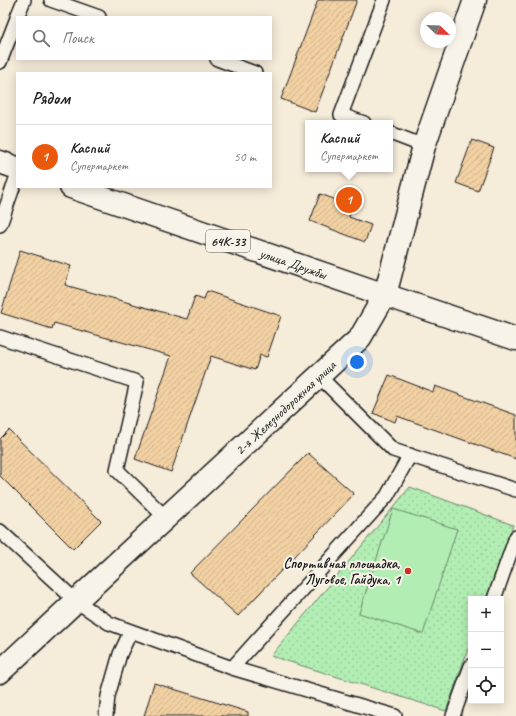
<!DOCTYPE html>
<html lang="ru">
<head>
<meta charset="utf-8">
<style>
  body { margin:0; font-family:Caveat,sans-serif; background:#f6f6f6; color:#222 }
  .controls { position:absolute; right:12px; bottom:12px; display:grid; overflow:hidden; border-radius:0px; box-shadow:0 2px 10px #0003 }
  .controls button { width:36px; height:36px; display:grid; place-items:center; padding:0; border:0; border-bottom:1px solid #e0e0e0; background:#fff; color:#222; font:20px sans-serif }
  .compass { position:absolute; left:420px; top:12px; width:36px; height:36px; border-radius:50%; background:#fff; box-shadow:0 2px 10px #0003; rotate:113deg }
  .you { position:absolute; left:357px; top:362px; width:14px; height:14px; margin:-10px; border:3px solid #fff; border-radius:50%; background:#1a73e8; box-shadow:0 0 0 6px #1a73e833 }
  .badge { display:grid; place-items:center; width:26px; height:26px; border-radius:50%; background:#ea580c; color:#fff; font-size:13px; font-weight:700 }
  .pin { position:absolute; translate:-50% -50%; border:2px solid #fff; box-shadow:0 1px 4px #0006 }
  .popup { position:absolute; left:305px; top:120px; width:88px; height:52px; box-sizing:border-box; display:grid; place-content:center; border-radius:0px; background:#fff; filter:drop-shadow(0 1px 3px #0005); font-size:13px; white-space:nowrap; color:#767676 }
  .popup b { font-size:15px; color:#222 }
  .popup::after { content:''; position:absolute; left:50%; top:100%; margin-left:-8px; border:8px solid transparent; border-top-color:#fff }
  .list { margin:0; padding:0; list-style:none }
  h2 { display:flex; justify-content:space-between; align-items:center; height:52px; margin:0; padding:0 16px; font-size:17px }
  h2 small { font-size:13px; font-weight:400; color:#767676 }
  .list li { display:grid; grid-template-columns:26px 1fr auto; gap:12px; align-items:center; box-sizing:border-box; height:64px; padding:0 16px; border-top:1px solid #e0e0e0 }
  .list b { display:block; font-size:15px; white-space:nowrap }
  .list p { margin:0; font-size:13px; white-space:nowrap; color:#767676 }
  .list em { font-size:13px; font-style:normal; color:#767676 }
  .icon { flex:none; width:22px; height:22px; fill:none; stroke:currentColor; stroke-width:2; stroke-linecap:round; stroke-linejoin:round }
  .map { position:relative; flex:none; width:516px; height:716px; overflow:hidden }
  .search { position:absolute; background:#fff; box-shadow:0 2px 10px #0003; left:16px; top:16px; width:256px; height:44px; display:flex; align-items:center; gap:10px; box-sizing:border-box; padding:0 14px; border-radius:0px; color:#767676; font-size:15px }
  .panel { position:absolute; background:#fff; box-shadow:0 2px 10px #0003; left:16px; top:72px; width:256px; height:116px; border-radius:0px }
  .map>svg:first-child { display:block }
  .grass { fill:url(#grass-dots); stroke:#678568 }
  .pitch { fill:#b2eeb4; stroke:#678568 }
  .building { fill:url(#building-hatch); stroke:#1c1c1c }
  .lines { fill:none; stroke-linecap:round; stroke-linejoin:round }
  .service-casing { stroke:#1c1c1c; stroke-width:16 }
  .minor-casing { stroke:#1c1c1c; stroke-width:25 }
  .primary-casing { stroke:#1c1c1c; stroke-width:25 }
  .service { stroke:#f7f3e8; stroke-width:13 }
  .minor { stroke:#f7f3e8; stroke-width:22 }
  .primary { stroke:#f7f3e8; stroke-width:22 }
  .poi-dot { fill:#c8321e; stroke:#f7f3e8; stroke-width:1.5 }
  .labels { text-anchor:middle; stroke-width:4; stroke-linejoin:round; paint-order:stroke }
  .shield { fill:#f7f3e8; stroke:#5e5c59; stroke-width:1 }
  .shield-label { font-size:13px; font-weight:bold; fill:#1c1c1c }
  .street-label { font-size:14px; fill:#1c1c1c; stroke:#f7f3e8 }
  .poi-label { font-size:14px; font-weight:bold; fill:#1c1c1c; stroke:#f7f3e8; text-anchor:end }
</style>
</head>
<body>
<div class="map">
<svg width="516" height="716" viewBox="0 0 516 716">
  <defs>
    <pattern id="grass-dots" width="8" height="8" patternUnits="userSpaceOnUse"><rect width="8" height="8" fill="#b2eeb4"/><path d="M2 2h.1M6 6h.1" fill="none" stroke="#98cc9a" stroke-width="1.8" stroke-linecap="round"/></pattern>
    <pattern id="building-hatch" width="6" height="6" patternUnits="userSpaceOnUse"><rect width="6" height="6" fill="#f2d1a3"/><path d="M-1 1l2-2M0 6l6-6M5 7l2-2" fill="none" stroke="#cfb38c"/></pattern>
  </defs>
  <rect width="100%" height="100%" fill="#f6ecda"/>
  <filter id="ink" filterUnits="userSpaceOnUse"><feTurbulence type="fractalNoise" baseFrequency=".025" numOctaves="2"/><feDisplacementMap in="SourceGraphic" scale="8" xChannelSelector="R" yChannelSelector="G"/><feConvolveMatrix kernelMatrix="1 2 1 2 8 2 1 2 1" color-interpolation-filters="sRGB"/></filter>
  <g filter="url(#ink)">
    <path class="grass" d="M410 487 513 525 486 599H471V641L446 711 271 656Z"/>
    <path class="pitch" d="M393 509 457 529 423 634 359 613Z"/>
    <path class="building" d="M318 0H357L315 112 281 99Z
      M472 140 494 148 478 191 456 183Z
      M320 194 353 206 349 217 371 225 365 242 310 221Z
      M20 250 71 266 65 285 187 319 195 296 204 299 207 291 281 316 267 357 260 355 255 370 211 356 171 472 135 459 171 356 54 323 52 329 1 313Z
      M389 375 433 392 435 386 516 415V459L397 416 395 422 373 413Z
      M9 430 101 521 73 549 0 476V439Z
      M308 453 354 494 238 616 190 573Z
      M154 683 248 712V716H144Z"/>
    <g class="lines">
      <g class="service-casing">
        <path id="service" d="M51 0 99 17
          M17 17 24 0
          M217 59 255 73
          M0 62 17 18
          M364 123 341 115 384 0
          M390 133 424 146
          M0 225 17 176
          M0 337 137 382 117 470 166 518
          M319 376 393 450 516 490
          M0 531 76 601 109 623 232 668 387 496 410 455
          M494 599 516 537
          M232 668 395 716
          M106 716 108 696 120 654 131 631
          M453 716 471 666"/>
      </g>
      <g class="minor-casing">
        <g id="minor">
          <path id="s1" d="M0 672 76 601 360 338 385 295 424 146 475 0"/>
        </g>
      </g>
      <g class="primary-casing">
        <g id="primary">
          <path d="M0 162 17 168"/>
          <path id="s2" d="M71 187 385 295 516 339"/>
        </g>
      </g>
      <use href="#service" class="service"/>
      <use href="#minor" class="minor"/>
      <use href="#primary" class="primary"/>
    </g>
  </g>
  <circle class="poi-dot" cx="408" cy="571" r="4"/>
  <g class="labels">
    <rect class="shield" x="206" y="230" width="44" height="22" rx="3"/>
    <g class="shield-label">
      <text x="228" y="246">64К-33</text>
    </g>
    <g class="street-label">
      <text dy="5" stroke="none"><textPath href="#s2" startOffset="235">улица Дружбы</textPath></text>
      <text dy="5" stroke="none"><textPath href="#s1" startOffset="389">2-я Железнодорожная улица</textPath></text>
    </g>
    <g class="poi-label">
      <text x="400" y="568">Спортивная площадка,<tspan x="400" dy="16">Луговое, Гайдука, 1</tspan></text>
    </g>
  </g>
</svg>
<div class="controls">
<button>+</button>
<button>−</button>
<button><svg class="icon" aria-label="locate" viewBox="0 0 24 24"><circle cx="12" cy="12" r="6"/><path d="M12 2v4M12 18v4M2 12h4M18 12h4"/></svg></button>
</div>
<svg class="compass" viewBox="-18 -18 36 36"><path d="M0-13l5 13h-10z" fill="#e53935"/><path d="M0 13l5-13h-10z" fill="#767676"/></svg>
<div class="you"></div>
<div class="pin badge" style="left:349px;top:200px">1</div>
<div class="popup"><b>Каспий</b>Супермаркет</div>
<div class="search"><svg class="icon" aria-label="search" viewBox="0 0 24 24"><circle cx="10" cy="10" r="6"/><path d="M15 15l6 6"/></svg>Поиск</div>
<section class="panel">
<h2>Рядом<small></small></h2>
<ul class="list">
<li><span class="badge">1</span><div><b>Каспий</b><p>Супермаркет</p></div><em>50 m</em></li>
</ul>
</section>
</div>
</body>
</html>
